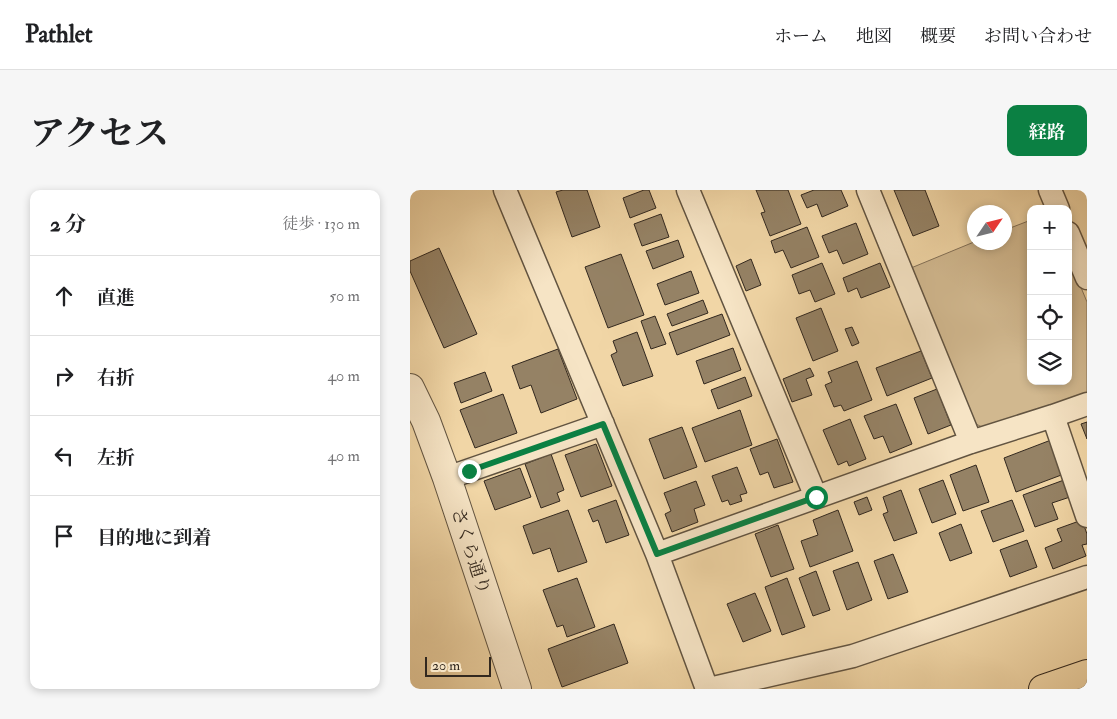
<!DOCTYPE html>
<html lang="ja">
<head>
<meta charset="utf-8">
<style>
  body { margin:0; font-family:"IM FELL Double Pica","Noto Serif JP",serif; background:#f6f6f6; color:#202124 }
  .controls { position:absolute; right:15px; top:15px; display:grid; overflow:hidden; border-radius:10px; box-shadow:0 2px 8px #0003 }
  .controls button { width:45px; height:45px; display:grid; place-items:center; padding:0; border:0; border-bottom:1px solid #e0e0e0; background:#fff; color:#202124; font:25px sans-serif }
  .compass { position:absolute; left:557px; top:15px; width:45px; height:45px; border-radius:50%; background:#fff; box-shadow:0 2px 8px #0003; rotate:55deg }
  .scale { position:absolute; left:15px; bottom:12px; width:66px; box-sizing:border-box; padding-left:5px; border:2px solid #32281f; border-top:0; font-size:14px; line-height:18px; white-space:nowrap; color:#32281f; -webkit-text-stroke:4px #f6e4c5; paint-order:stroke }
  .stop { position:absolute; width:15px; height:15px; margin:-11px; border:4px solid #0b8043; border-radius:50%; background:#fff }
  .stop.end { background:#0b8043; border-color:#fff; box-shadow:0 1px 5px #0008 }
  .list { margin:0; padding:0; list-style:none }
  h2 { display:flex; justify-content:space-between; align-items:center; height:65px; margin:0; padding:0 20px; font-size:21px }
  h2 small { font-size:16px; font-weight:400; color:#757577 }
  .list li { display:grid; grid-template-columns:32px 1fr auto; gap:15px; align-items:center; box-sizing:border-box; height:80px; padding:0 20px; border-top:1px solid #e0e0e0 }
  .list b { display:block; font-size:19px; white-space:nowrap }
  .list em { font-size:16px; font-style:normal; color:#757577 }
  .icon { flex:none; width:28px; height:28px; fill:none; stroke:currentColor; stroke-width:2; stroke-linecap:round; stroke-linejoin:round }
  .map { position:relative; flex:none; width:677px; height:499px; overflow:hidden; border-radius:10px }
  header { display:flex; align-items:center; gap:30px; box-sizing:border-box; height:70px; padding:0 25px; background:#fff; border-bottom:1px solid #e0e0e0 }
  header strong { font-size:24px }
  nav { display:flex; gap:28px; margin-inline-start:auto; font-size:18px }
  .intro { display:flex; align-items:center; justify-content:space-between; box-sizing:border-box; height:120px; padding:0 30px }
  h1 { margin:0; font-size:35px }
  .button { padding:12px 22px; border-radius:10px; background:#0b8043; color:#fff; font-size:18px; font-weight:700 }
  main { display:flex; gap:30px; padding:0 30px }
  aside { flex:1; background:#fff; border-radius:10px; box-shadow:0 2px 8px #0003 }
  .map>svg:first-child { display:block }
  .green { fill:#d1b88f; stroke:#827057 }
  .building { fill:#958265; stroke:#32281f }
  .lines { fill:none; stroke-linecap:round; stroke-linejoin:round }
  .minor-casing { stroke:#625441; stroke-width:25 }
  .tertiary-casing { stroke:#625441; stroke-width:30 }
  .motorway-casing { stroke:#32281f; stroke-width:30 }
  .minor { stroke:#f6e4c5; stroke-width:22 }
  .tertiary { stroke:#f6e4c5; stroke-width:28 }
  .motorway { stroke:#f1d6a6; stroke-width:28 }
  .route { stroke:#0b8043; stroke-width:6 }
  .labels { text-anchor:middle; stroke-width:4.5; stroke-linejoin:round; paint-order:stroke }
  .street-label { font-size:18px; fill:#32281f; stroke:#f6e4c5 }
</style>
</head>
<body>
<header>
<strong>Pathlet</strong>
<nav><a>ホーム</a><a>地図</a><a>概要</a><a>お問い合わせ</a></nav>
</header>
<div class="intro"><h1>アクセス</h1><a class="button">経路</a></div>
<main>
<aside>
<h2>2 分<small>徒歩 · 130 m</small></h2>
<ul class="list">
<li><svg class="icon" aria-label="ahead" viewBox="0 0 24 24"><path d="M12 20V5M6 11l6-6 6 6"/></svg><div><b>直進</b></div><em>50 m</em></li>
<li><svg class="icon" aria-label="right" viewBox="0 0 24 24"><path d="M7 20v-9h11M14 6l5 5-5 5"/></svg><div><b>右折</b></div><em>40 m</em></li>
<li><svg class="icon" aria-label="left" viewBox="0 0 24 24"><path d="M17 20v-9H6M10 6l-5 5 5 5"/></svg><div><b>左折</b></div><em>40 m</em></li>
<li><svg class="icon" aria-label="arrive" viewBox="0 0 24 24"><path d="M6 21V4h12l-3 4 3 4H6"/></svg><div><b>目的地に到着</b></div></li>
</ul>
</aside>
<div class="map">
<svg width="677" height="499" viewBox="0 0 677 499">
  <rect width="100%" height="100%" fill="#f1d6a6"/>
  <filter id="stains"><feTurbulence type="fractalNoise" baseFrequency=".004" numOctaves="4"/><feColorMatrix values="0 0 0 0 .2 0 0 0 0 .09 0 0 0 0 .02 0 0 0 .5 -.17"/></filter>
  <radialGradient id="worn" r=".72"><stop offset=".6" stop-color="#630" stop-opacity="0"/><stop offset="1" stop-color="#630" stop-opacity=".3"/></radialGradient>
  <path class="green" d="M621 30V191H658V66L677 112V205L574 238 566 234 501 78 564 52H594L595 40Z"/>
  <path class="building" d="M153 0H177L190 37 162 47 146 2Z
    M234 0H239L246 18 220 28 213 8Z
    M346 0H378L391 34 360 46 351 23 355 22Z
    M404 0H431L438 16 412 27 407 14 397 18 391 5Z
    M484 0H515L529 36 503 46Z
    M251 24 259 47 232 56 224 34Z
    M446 33 458 64 433 74 427 60 419 63 412 46Z
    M397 37 409 67 381 78 373 60 365 63 361 51Z
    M268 50 274 67 243 79 236 61Z
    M29 58 67 144 34 158 0 81V71Z
    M211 64 234 125 198 138 175 77Z
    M341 69 351 95 336 101 326 76Z
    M412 73 425 104 405 112 400 100 389 104 382 85Z
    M470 73 480 97 451 108 447 98 438 102 433 88Z
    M281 81 289 103 255 115 247 94Z
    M293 110 298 123 262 136 257 124Z
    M411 118 428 161 403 171 386 128Z
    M312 124 320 145 267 165 259 143Z
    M245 126 256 154 241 159 231 131Z
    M442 137 449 153 442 156 435 139Z
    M227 142 243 186 213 196 201 165 207 162 203 151Z
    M323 158 331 180 294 194 286 171Z
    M148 159 167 209 131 223 121 195 110 199 102 176Z
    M511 161 522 188 477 206 466 178Z
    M447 171 462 210 434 221 431 215 424 217 415 195 422 192 418 182Z
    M400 178 404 186 396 189 402 205 382 212 373 189Z
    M75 182 82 201 51 213 44 193Z
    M335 187 342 206 308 219 301 200Z
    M527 199 541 235 518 244 504 208Z
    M93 204 107 243 65 258 50 220Z
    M486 214 502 254 480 263 473 246 464 249 454 226Z
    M330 220 342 255 295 272 282 238Z
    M440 229 456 269 439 276 437 271 428 275 413 240Z
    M677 232V249L671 234Z
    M272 237 287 277 254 289 239 249Z
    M367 249 383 292 364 298 358 282 350 285 340 259Z
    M641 250 654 284 606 302 594 268Z
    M186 254 202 296 171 307 155 265Z
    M141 264 154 300 147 303 150 311 131 318 115 274Z
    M566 275 579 312 553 321 540 285Z
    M327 277 337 303 330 305 332 311 320 315 318 310 312 312 302 286Z
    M110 278 121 307 85 320 74 291Z
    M533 290 546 324 522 333 509 299Z
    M654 290 660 307 642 313 648 329 625 337 613 305Z
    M286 291 295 315 284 319 288 332 262 342 255 324 261 321 254 303Z
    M491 300 507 343 484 351 473 324 478 322 473 307Z
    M457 307 462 320 449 325 444 312Z
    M206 310 219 345 196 353 188 330 183 332 178 320Z
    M602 310 614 341 583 352 571 321Z
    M158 320 177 372 148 382 140 358 123 364 113 336Z
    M428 320 443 361 400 377 391 351 408 345 403 330Z
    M672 330 677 344V354L672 355 676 366 643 379 635 358 652 351 647 339Z
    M551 334 562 363 540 371 529 343Z
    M368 335 384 379 361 387 345 344Z
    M617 350 627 377 600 387 590 360Z
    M483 364 498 402 478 409 464 371Z
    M448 372 462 410 437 420 423 381Z
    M406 381 420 420 403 426 389 388Z
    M167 388 185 437 157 447 153 435 147 437 133 400Z
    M377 388 395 437 372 445 355 397Z
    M345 403 361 441 333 452 317 414Z
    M204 434 218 473 152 497 138 459Z"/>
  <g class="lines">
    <g class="minor-casing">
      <path id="minor" d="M95 0 247 364 297 499
        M278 0 406 307
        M458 0 561 252
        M640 0 648 19
        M658 43 677 88
        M643 226 677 326
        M37 288 193 234
        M247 364 561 252 643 226 677 214
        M299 499 443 466 677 387"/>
    </g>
    <g class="tertiary-casing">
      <path id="tertiary" d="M0 198 16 231 37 288 107 499"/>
    </g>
    <g class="motorway-casing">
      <path id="motorway" d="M633 499 677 484"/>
    </g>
    <use href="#minor" class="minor"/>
    <use href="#tertiary" class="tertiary"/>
    <use href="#motorway" class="motorway"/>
  </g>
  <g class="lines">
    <path class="route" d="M59 281 193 234 247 364 406 307"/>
  </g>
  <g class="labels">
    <g class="street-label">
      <text transform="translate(61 361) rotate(72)" y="6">さくら通り</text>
    </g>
  </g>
  <rect width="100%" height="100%" filter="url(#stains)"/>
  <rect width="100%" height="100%" fill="url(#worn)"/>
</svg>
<div class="controls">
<button>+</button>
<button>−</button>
<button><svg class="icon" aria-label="locate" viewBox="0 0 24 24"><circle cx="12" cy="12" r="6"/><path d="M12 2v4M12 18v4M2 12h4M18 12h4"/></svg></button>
<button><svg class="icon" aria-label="layers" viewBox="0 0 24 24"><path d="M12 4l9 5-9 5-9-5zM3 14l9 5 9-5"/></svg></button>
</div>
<svg class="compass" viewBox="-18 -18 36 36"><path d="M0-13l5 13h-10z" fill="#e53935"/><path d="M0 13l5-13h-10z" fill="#757577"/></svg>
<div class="scale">20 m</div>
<div class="stop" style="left:406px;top:307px"></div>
<div class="stop end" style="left:59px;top:281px"></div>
</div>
</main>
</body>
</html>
